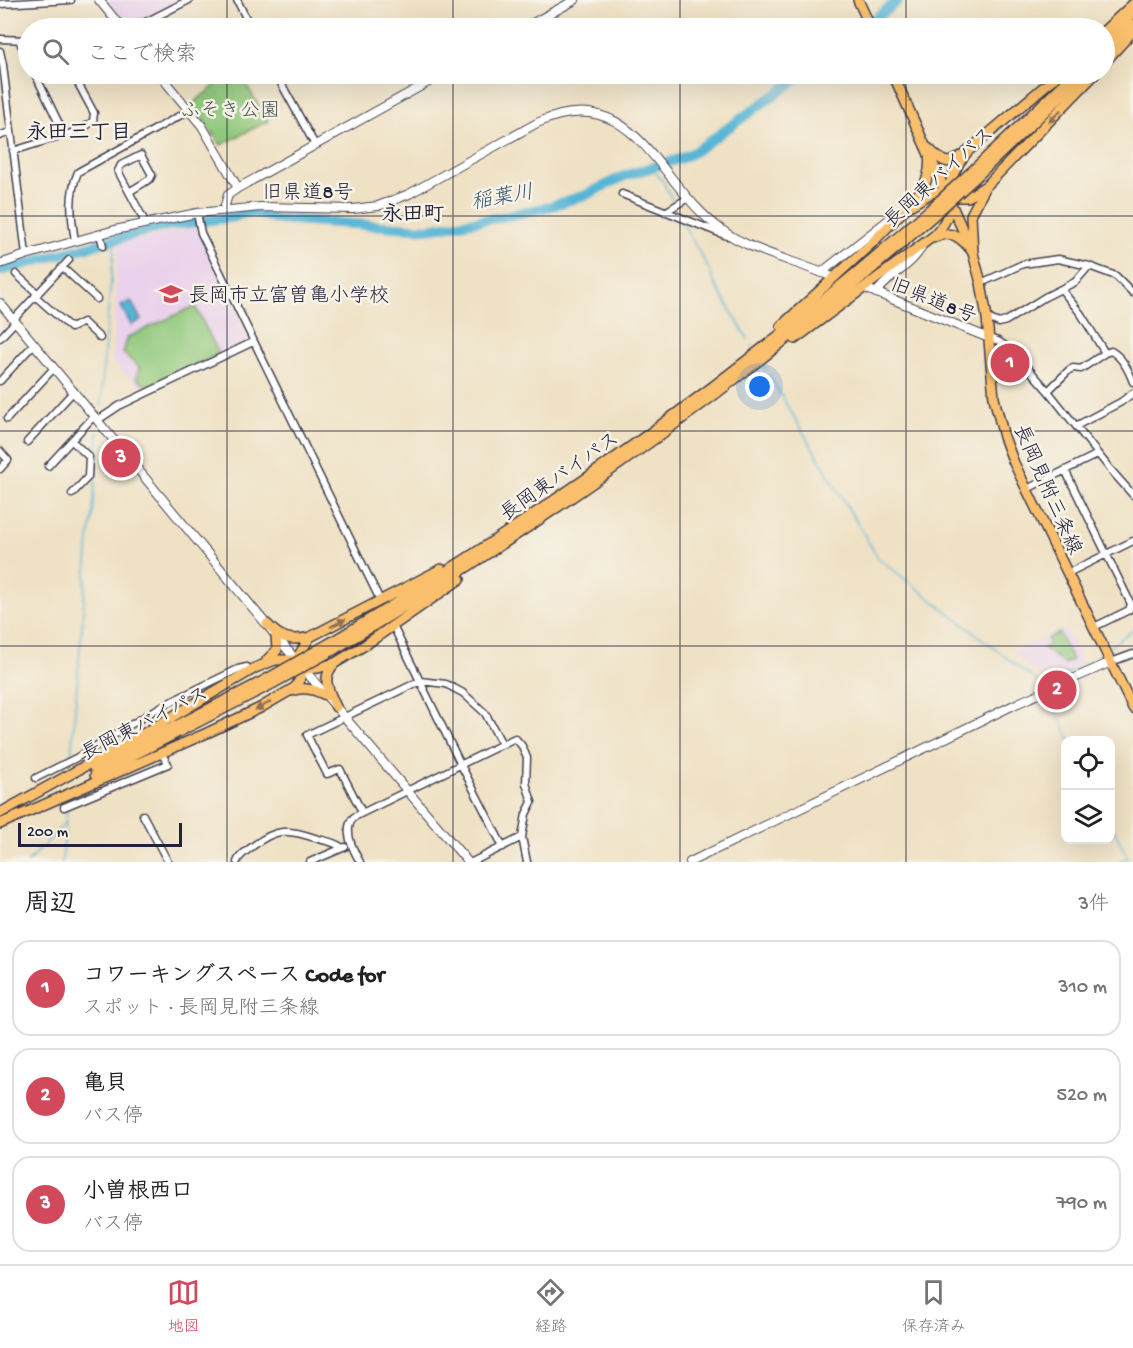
<!DOCTYPE html>
<html lang="ja">
<head>
<meta charset="utf-8">
<style>
  body { margin:0; font-family:"Gochi Hand","Klee One",sans-serif; background:#f2f2f2; color:#202124 }
  .controls { position:absolute; right:18px; bottom:18px; display:grid; overflow:hidden; border-radius:12px; box-shadow:0 6px 24px #0002 }
  .controls button { width:54px; height:54px; display:grid; place-items:center; padding:0; border:0; border-bottom:2px solid #e0e0e0; background:#fff; color:#202124; font:30px sans-serif }
  .scale { position:absolute; left:18px; bottom:15px; width:164px; box-sizing:border-box; padding-left:6px; border:3px solid #22223b; border-top:0; font-size:16px; line-height:21px; white-space:nowrap; color:#22223b; -webkit-text-stroke:4px #f7f3e8; paint-order:stroke }
  .you { position:absolute; left:760px; top:387px; width:21px; height:21px; margin:-15px; border:4px solid #fff; border-radius:50%; background:#1a73e8; box-shadow:0 0 0 9px #1a73e833 }
  .badge { display:grid; place-items:center; width:39px; height:39px; border-radius:50%; background:#d1495b; color:#fff; font-size:20px; font-weight:700 }
  .pin { position:absolute; translate:-50% -50%; border:3px solid #fff; box-shadow:0 2px 6px #0006 }
  .list { margin:0; padding:0; list-style:none }
  h2 { display:flex; justify-content:space-between; align-items:center; height:78px; margin:0; padding:0 24px; font-size:26px }
  h2 small { font-size:20px; font-weight:400; color:#757577 }
  .list li { display:grid; grid-template-columns:39px 1fr auto; gap:18px; align-items:center; box-sizing:border-box; height:96px; margin:0 12px 12px; padding:0 12px; border:2px solid #e0e0e0; border-radius:18px }
  .list b { display:block; font-size:22px; white-space:nowrap }
  .list p { margin:0; font-size:20px; white-space:nowrap; color:#757577 }
  .list em { font-size:20px; font-style:normal; color:#757577 }
  .icon { flex:none; width:33px; height:33px; fill:none; stroke:currentColor; stroke-width:2; stroke-linecap:round; stroke-linejoin:round }
  .map { position:relative; flex:none; width:1133px; height:862px; overflow:hidden }
  .search { position:absolute; background:#fff; box-shadow:0 6px 24px #0002; left:18px; right:18px; top:18px; height:66px; display:flex; align-items:center; gap:15px; box-sizing:border-box; padding:0 21px; border-radius:33px; color:#757577; font-size:22px }
  .sheet { height:402px; background:#fff }
  nav { display:flex; justify-content:space-around; align-items:center; box-sizing:border-box; height:84px; border-top:2px solid #e0e0e0; background:#fff; font-size:16px; color:#757577 }
  nav a { display:grid; justify-items:center; gap:3px }
  nav .on { color:#d1495b }
  .map>svg:first-child { display:block }
  .built { fill:#ead1ec }
  .green { fill:#91c97c; stroke:#5a765c; stroke-width:1.5 }
  .water { fill:#57b5d5; stroke:#3c6c88; stroke-width:1.5 }
  .lines { fill:none; stroke-linecap:round; stroke-linejoin:round }
  .stream { stroke:#57b5d5; stroke-width:1.5 }
  .river { stroke:#57b5d5; stroke-width:10 }
  .minor-casing { stroke:#413f50; stroke-width:9 }
  .tertiary-casing { stroke:#413f50; stroke-width:10 }
  .primary-casing { stroke:#413f50; stroke-width:12 }
  .trunk-casing { stroke:#413f50; stroke-width:12 }
  .minor { stroke:#fff; stroke-width:6 }
  .tertiary { stroke:#fff; stroke-width:8 }
  .primary { stroke:#f9bf6d; stroke-width:9 }
  .trunk { stroke:#f9bf6d; stroke-width:9 }
  .trunk-bridge-casing { stroke:#413f50; stroke-width:12; stroke-linecap:butt }
  .trunk-bridge { stroke:#f9bf6d; stroke-width:9 }
  .oneway { fill:#8e7054 }
  .grid { fill:none; stroke:#22223b; stroke-width:1.5; stroke-opacity:0.55 }
  .labels { text-anchor:middle; stroke-width:5; stroke-linejoin:round; paint-order:stroke }
  .park-label { font-size:20px; fill:#43544e; stroke:#f7f3e8 }
  .street-label { font-size:20px; fill:#22223b; stroke:#f7f3e8 }
  .poi-label { font-size:20px; fill:#22223b; stroke:#f7f3e8; text-anchor:start }
  .neighbourhood-label { font-size:21px; font-weight:bold; fill:#22223b; stroke:#f7f3e8 }
  .water-label { font-size:21px; font-style:italic; fill:#355571; stroke:#f7f3e8 }
</style>
</head>
<body>
<div class="map">
<svg width="1133" height="862" viewBox="0 0 1133 862">
  <rect width="100%" height="100%" fill="#f7f3e8"/>
  <filter id="ink" filterUnits="userSpaceOnUse"><feTurbulence type="fractalNoise" baseFrequency=".0167" numOctaves="2"/><feDisplacementMap in="SourceGraphic" scale="12" xChannelSelector="R" yChannelSelector="G"/><feConvolveMatrix kernelMatrix="1 2 1 2 8 2 1 2 1" color-interpolation-filters="sRGB"/></filter>
  <filter id="wash" filterUnits="userSpaceOnUse"><feTurbulence type="fractalNoise" baseFrequency=".008" numOctaves="4" result="noise"/><feDisplacementMap in="SourceGraphic" scale="24" xChannelSelector="R" yChannelSelector="G"/><feGaussianBlur stdDeviation="1.35" result="paint"/><feColorMatrix in="noise" values="0 0 0 0 0 0 0 0 0 0 0 0 0 0 0 0 0 1.4 0 .05"/><feComposite in="paint" operator="in"/></filter>
  <g filter="url(#wash)">
    <rect width="100%" height="100%" fill="#efe1c4"/>
    <path class="built" d="M107 0H185L130 28Z
      M196 227 250 340 145 391 112 362 118 244Z
      M1065 628 1083 663 1047 680 1013 653Z"/>
    <path class="green" d="M208 74H240L268 121 221 145 192 104 216 85Z
      M195 306 219 354 149 386C138 382 133 378 140 368L123 353 128 337Z
      M1059 633 1072 660 1064 664 1043 648 1049 645 1047 639Z"/>
    <path class="water" d="M131 301 141 320 131 325 121 306Z"/>
    <g class="lines">
      <path class="stream" d="M650 167 663 181 674 204
        M682 222 710 271 713 281 748 339
        M752 345 753 347
        M763 365 766 369
        M769 375 878 558 1043 686
        M101 406 104 353 115 239
        M1108 648 1133 630
        M1043 685 1083 666 1102 653
        M1048 695 1070 740
        M71 758 89 539 93 516 98 432
        M1110 822 1128 858 1119 862
        M28 862 65 823
        M62 862 67 809"/>
      <path class="river" d="M863 28 899 0
        M0 271 142 232 172 225 235 217C249 208 263 216 278 219L427 229 496 218 545 208 586 195 624 176 679 159 694 152 804 74"/>
    </g>
  </g>
  <g filter="url(#ink)">
    <g class="lines">
      <g class="minor-casing">
        <path id="minor" d="M237 0 251 28
          M0 4 71 0
          M134 28 189 0
          M0 39 28 40
          M19 40 28 60
          M0 51 3 65 26 255
          M35 74 65 136
          M276 74 315 145
          M0 136 11 131
          M13 151 81 130 93 121 94 113 73 74
          M129 192 150 179 152 175 141 155 121 165 118 171 143 218V223
          M622 194 727 236
          M665 212 688 198
          M197 213 201 233 379 598
          M100 234 103 246
          M75 241C71 216 68 195 78 172L190 110
          M62 267 97 299
          M16 274 38 294
          M981 283 1023 264 1058 259 1089 266 1116 276 1133 293
          M1061 289 1081 314 1105 353 1111 351C1122 357 1129 371 1133 382
          M35 296 71 328 83 322 100 338
          M987 318 999 323 1006 321 1045 297 1075 282 1089 266
          M14 319 69 260
          M0 338 15 322
          M989 338 998 341 1012 350 1048 391 1110 469 1133 495
          M0 381 34 344
          M1048 391 1069 370 1073 368 1081 369 1105 353
          M7 419 54 368
          M98 420 119 406 253 342
          M1076 426 1121 402 1133 393
          M72 441 89 457 88 477 72 494
          M27 442 74 391
          M0 451 8 460 0 469
          M48 466 94 416
          M1065 470 1131 604 1129 610 1094 627
          M1027 489 1098 454
          M1068 573 1133 541
          M394 628 461 765 503 847
          M1111 662 1133 654
          M36 778 76 758 160 707 238 669 247 667 251 671
          M64 807 168 764 163 756
          M362 812 340 769 327 774 307 735 420 681 446 684 463 693 485 713 502 744
          M143 815 168 862
          M237 862C239 855 247 851 253 846 276 828 288 829 315 838 324 841 333 841 341 847
          M310 862 345 847
          M360 862C353 850 342 829 354 817L515 738 522 746 527 758 526 783 532 802 526 814 522 837 527 862
          M472 862 522 837"/>
      </g>
      <g class="tertiary-casing">
        <path id="tertiary" d="M99 0 122 28
          M524 28 575 0
          M159 74 202 126 238 188
          M224 209 228 195 238 188 443 74
          M0 264 26 255 115 230 197 213 261 207 353 209 378 206 409 194 537 123C635 78 658 186 722 230 750 251 799 262 832 277
          M822 272 896 214
          M867 289 989 338
          M876 293C889 275 913 265 922 246
          M0 303 296 660 468 862
          M690 862 1018 703 1111 662"/>
      </g>
      <g class="primary-casing">
        <path id="primary" d="M858 0 871 28
          M893 74 973 253 981 283 987 318 994 398 1004 437 1014 463 1133 708"/>
      </g>
      <g class="trunk-casing">
        <path id="trunk" d="M1104 31 1133 4
          M1104 43 1133 13
          M1104 53 1133 24
          M1104 63 1133 31
          M928 148C940 159 946 168 961 156
          M971 172 1074 74
          M974 179 1084 74
          M917 196C928 182 931 170 929 152
          M933 238C951 229 961 237 972 251
          M973 253 971 215 984 190
          M781 326 872 243 905 209 931 193 939 192 948 195C950 178 956 165 967 152L1059 74
          M795 339 935 235C945 224 952 212 949 197H968L987 185 1095 74
          M267 624C280 638 291 642 310 637
          M330 643C542 517 743 374 928 211
          M335 649C546 523 748 380 932 217
          M267 660 277 650 276 635
          M335 663C320 678 329 691 336 707
          M291 691C305 686 315 690 328 696
          M94 768 267 679
          M95 775 272 684
          M0 813 143 734 255 668 275 660H296L310 637 441 569
          M0 824 207 733 260 708 296 687 304 669 318 668 335 663 365 645 460 579"/>
      </g>
      <use href="#minor" class="minor"/>
      <use href="#tertiary" class="tertiary"/>
      <use href="#primary" class="primary"/>
      <use href="#trunk" class="trunk"/>
      <g class="trunk-bridge-casing">
        <path id="trunk-bridge" d="M928 211 971 172
          M932 217 974 179
          M267 679 330 643
          M272 684 335 649"/>
      </g>
      <use href="#trunk-bridge" class="trunk-bridge"/>
    </g>
    <defs><path id="oneway-solid" d="M-6-.8H1V-3.2L6.5 0L1 3.2V.8H-6Z" transform="scale(1.5)"/></defs>
    <g class="oneway">
      <use href="#oneway-solid" transform="translate(1055 116) rotate(134)"/>
      <use href="#oneway-solid" transform="translate(338 623) rotate(-27)"/>
      <use href="#oneway-solid" transform="translate(263 706) rotate(152)"/>
    </g>
  </g>
  <path class="grid" d="M227 0V28M453 0V28M680 0V28M906 0V28M227 74V862M453 74V862M680 74V862M906 74V862M0 216H1133M0 431H1133M0 646H1133"/>
  <defs>
    <g id="school-bare" transform="scale(1.8)"><path d="M0-5L7-2L0 1L-7-2ZM-4 1L0 2.5L4 1V4Q0 6-4 4Z" fill="#d1495b" stroke="#f7f3e8" stroke-width="2.5" paint-order="stroke"/></g>
  </defs>
  <g fill-rule="evenodd">
    <use href="#school-bare" x="171" y="294"/>
  </g>
  <g class="labels">
    <g class="park-label">
      <text x="230" y="116">ふそき公園</text>
    </g>
    <g class="street-label">
      <text transform="translate(938 176) rotate(-42)" y="7">長岡東バイパス</text>
      <text x="308" y="198">旧県道8号</text>
      <text transform="translate(934 299) rotate(22)" y="7">旧県道8号</text>
      <text transform="translate(559 475) rotate(-35)" y="7">長岡東バイパス</text>
      <text transform="translate(1049 489) rotate(66)" y="7">長岡見附三条線</text>
      <text transform="translate(144 722) rotate(-27)" y="7">長岡東バイパス</text>
    </g>
    <g class="poi-label">
      <text x="189" y="301">長岡市立富曽亀小学校</text>
    </g>
    <g class="neighbourhood-label">
      <text x="79" y="138">永田三丁目</text>
      <text x="413" y="220">永田町</text>
    </g>
    <g class="water-label">
      <text transform="translate(502 196) rotate(-10)" y="7">稲葉川</text>
    </g>
  </g>
</svg>
<div class="controls">
<button><svg class="icon" aria-label="locate" viewBox="0 0 24 24"><circle cx="12" cy="12" r="6"/><path d="M12 2v4M12 18v4M2 12h4M18 12h4"/></svg></button>
<button><svg class="icon" aria-label="layers" viewBox="0 0 24 24"><path d="M12 4l9 5-9 5-9-5zM3 14l9 5 9-5"/></svg></button>
</div>
<div class="scale">200 m</div>
<div class="you"></div>
<div class="pin badge" style="left:1010px;top:363px">1</div>
<div class="pin badge" style="left:1057px;top:690px">2</div>
<div class="pin badge" style="left:121px;top:458px">3</div>
<div class="search"><svg class="icon" aria-label="search" viewBox="0 0 24 24"><circle cx="10" cy="10" r="6"/><path d="M15 15l6 6"/></svg>ここで検索</div>
</div>
<section class="sheet">
<h2>周辺<small>3件</small></h2>
<ul class="list">
<li><span class="badge">1</span><div><b>コワーキングスペース Code for</b><p>スポット · 長岡見附三条線</p></div><em>310 m</em></li>
<li><span class="badge">2</span><div><b>亀貝</b><p>バス停</p></div><em>520 m</em></li>
<li><span class="badge">3</span><div><b>小曽根西口</b><p>バス停</p></div><em>790 m</em></li>
</ul>
</section>
<nav>
<a class="on"><svg class="icon" aria-label="map" viewBox="0 0 24 24"><path d="M3 6l6-2 6 2 6-2v14l-6 2-6-2-6 2zM9 4v14M15 6v14"/></svg>地図</a>
<a><svg class="icon" aria-label="directions" viewBox="0 0 24 24"><path d="M12 3l9 9-9 9-9-9zM9 14v-3h6M13 9l2 2-2 2"/></svg>経路</a>
<a><svg class="icon" aria-label="saved" viewBox="0 0 24 24"><path d="M7 4h10v16l-5-4-5 4z"/></svg>保存済み</a>
</nav>
</body>
</html>
